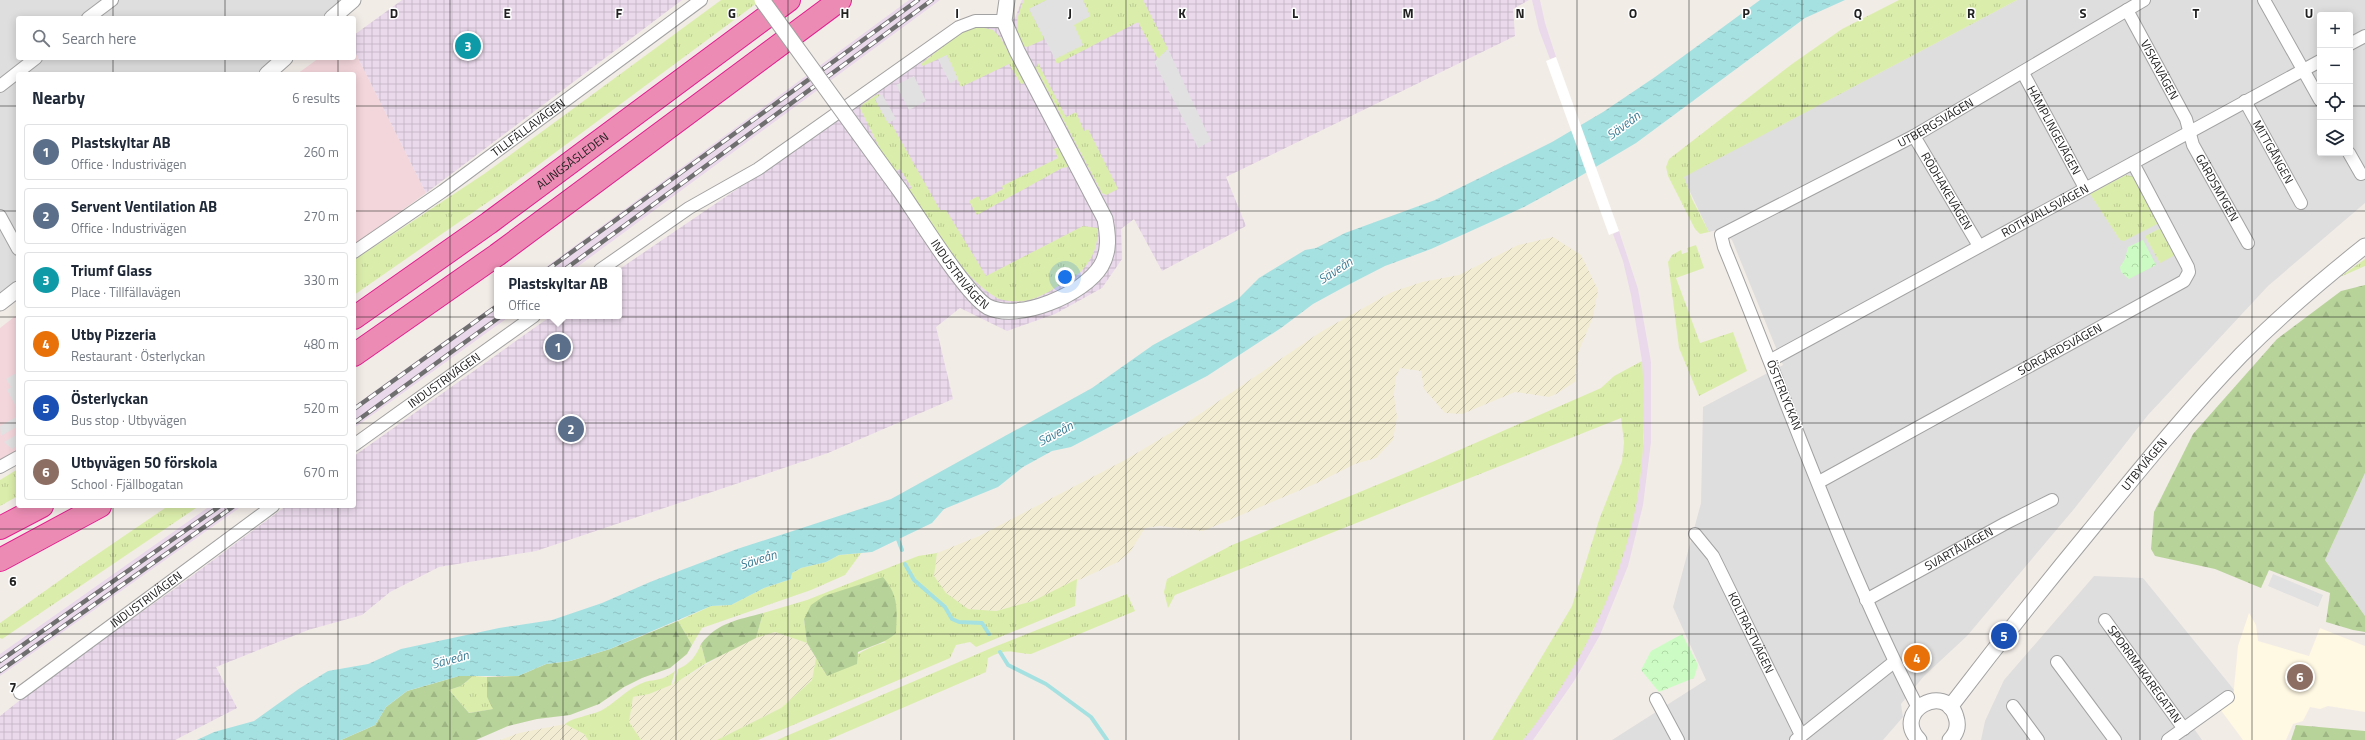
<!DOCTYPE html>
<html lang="en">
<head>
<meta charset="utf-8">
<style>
  body { margin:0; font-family:"Titillium Web",sans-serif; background:#f2f2f3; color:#1f2937 }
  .controls { position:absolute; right:12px; top:12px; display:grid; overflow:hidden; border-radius:4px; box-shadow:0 2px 10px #0003 }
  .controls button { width:36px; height:36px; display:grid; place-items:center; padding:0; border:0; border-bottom:1px solid #e0e1e3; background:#fff; color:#1f2937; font:20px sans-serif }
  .you { position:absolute; left:1065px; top:277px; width:14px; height:14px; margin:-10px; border:3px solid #fff; border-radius:50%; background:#1a73e8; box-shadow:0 0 0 6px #1a73e833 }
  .badge { display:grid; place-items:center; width:26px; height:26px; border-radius:50%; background:#d20030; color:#fff; font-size:13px; font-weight:700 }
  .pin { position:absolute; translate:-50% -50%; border:2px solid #fff; box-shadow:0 1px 4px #0006 }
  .popup { position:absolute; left:494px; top:267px; width:128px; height:52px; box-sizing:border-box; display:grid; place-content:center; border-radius:4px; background:#fff; filter:drop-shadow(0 1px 3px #0005); font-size:13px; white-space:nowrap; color:#747a83 }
  .popup b { font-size:15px; color:#1f2937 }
  .popup::after { content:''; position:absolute; left:50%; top:100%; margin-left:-8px; border:8px solid transparent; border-top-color:#fff }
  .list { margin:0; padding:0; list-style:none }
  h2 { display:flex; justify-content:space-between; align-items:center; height:52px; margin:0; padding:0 16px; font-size:17px }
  h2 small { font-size:13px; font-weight:400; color:#747a83 }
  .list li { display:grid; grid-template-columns:26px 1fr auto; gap:12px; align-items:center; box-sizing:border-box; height:56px; margin:0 8px 8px; padding:0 8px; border:1px solid #e0e1e3; border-radius:4px }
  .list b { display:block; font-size:15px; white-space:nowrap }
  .list p { margin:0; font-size:13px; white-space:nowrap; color:#747a83 }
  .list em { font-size:13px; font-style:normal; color:#747a83 }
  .icon { flex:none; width:22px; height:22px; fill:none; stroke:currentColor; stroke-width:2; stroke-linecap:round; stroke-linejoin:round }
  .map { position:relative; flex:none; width:2365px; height:740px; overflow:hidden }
  .search { position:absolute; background:#fff; box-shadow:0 2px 10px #0003; left:16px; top:16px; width:340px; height:44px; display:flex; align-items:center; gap:10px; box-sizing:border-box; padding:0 14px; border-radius:4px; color:#747a83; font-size:15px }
  .panel { position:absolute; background:#fff; box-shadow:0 2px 10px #0003; left:16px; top:72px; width:340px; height:436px; border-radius:4px }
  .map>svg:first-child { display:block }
  .residential { fill:#dfdede; fill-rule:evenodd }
  .commercial { fill:#f3d6db }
  .industrial { fill:url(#industrial-grid) }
  .education { fill:#fff8e3 }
  .railway { fill:#ead9eb }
  .farmland { fill:url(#farmland-furrows) }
  .grass { fill:url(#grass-tufts) }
  .forest { fill:url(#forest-firs) }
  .park { fill:url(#park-crowns) }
  .parking { fill:#e1e1e1 }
  .water { fill:url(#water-ripples) }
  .pier { fill:#fff }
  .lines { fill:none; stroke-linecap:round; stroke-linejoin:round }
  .stream { stroke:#a6e1e1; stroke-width:4 }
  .minor-casing { stroke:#a2a2a2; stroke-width:14 }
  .tertiary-casing { stroke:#a2a2a2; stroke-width:17 }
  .motorway-casing { stroke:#e41f90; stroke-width:24 }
  .minor { stroke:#fff; stroke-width:12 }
  .tertiary { stroke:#fff; stroke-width:15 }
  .motorway { stroke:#ec8cb4; stroke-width:22 }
  .rail-casing { stroke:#6f6f6f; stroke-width:4.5 }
  .rail { stroke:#fff; stroke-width:3; stroke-dasharray:9; stroke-linecap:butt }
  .tertiary-bridge-casing { stroke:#a2a2a2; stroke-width:17; stroke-linecap:butt }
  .tertiary-bridge { stroke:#fff; stroke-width:15 }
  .grid { fill:none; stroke:#212121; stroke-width:1; stroke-opacity:0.55 }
  .labels { text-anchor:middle; stroke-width:3; stroke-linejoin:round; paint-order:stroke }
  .street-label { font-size:12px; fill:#212121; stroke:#fff }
  .water-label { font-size:13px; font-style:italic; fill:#3c7d96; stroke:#fff }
  .grid-label { font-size:13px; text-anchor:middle; font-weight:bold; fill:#212121; stroke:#fff; stroke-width:3; stroke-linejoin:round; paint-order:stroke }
</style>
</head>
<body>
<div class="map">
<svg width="2365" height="740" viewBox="0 0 2365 740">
  <defs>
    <pattern id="industrial-grid" width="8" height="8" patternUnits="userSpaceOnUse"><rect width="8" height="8" fill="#ead9eb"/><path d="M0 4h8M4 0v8" fill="none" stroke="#c8bac9"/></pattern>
    <pattern id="farmland-furrows" width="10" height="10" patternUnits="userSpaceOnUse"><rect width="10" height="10" fill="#f1ecd2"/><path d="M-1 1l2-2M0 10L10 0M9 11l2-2" fill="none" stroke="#cecab4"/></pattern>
    <pattern id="grass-tufts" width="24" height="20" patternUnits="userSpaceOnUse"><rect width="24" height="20" fill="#dbedab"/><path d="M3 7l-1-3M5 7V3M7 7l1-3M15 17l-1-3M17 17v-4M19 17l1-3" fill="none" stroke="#bccb93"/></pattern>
    <pattern id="forest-firs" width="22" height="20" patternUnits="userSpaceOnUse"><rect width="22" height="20" fill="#b8d39a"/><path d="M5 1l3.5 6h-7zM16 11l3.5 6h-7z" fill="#9eb584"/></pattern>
    <pattern id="park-crowns" width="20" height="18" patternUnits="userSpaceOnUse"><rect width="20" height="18" fill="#ccfcc3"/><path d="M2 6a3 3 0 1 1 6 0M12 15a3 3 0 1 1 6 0" fill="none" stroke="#afd8a7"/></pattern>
    <pattern id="water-ripples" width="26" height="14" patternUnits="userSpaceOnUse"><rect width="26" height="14" fill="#a6e1e1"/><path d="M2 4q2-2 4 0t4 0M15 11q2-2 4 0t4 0" fill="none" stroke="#8fc1c1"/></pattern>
  </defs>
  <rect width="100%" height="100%" fill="#f2ece7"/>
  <path class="residential" d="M0 0H343L323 18H18V58H279L261 74H18V285L0 299Z
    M2017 0H2365V203L2268 286 2148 415 2074 509 1967 636 1924 676 1901 704 1903 717 1883 740H1612L1706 680 1673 607 1701 503 1703 407 1783 365 1732 240 1717 230 1709 232 1683 177ZM2320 15H2350V153H2320Z
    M2365 473V616L2325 560Z
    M2094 576 2143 578 2235 691 2190 723 2202 740H1981L1985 721 2004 680Z"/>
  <path class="commercial" d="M354 50 426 193 354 245V74H297L319 58H354Z
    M18 314V450L0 460V328Z"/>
  <path class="industrial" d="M402 0H682L426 193 354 50V35Z
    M1022 0H1529L1513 9 1515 36 1226 177 1246 226 1162 271 1134 219 1121 229 1122 259 1102 288 1055 314 1007 331 960 308 936 327 953 399 828 453 536 551 439 567 390 592 362 615 308 630 216 667 237 708 175 740H0V716L54 673 173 590 286 506H354V456L551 316H619L618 270 830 126 923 60 959 31 977 24 993 28 1015 18Z"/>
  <path class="education" d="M2249 613 2256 625 2258 641 2309 656 2320 628 2365 646V712L2328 706 2320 709 2310 707 2303 721 2293 724 2286 740H2243L2220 709 2233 698 2238 646Z"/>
  <path class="railway" d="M909 0H940L573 270H542Z
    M1532 0H1540L1545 23 1556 57 1550 59 1539 30Z
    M1619 231 1638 289 1651 362V442L1643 505 1628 566 1600 635 1574 681 1540 730 1533 740H1523L1551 702 1593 631 1612 585 1629 533 1639 489 1644 436 1642 361 1631 295 1623 261 1613 234Z
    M497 303V316H510L354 428V406Z
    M210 506H242L0 676V654Z"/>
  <path class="farmland" d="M1553 237 1581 255 1598 290 1593 317 1578 353 1575 382 1556 394 1549 397 1515 392 1462 414 1445 413 1424 389 1421 371 1400 368 1396 377 1394 395 1397 417 1393 440 1376 458 1355 464 1317 483 1203 531 1160 526 1145 528 1130 552 1118 562 1033 601 995 611 968 609 946 593 934 576 937 553 979 536 1125 460 1182 426 1322 331 1392 292 1422 282 1459 275 1518 245Z
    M775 632 807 643 816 658 812 680 781 708 717 740H641L629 722 633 697 649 694 679 681 730 650 756 638Z
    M565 724 584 734 588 740H500L519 733Z"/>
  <path class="grass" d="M721 0H761L498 195 354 295V260L484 174Z
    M1024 0H1047L1029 9 1043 36V40L1027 47 1023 46C1014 28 1016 18 1024 0Z
    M1083 0H1143L1168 49 1158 59 1138 22 1057 64 1055 59 1083 45 1073 25 1090 16Z
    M1899 0H2017L1684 177 1692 199 1709 232 1700 234 1695 229 1668 176 1666 167 1669 159 1792 64 1842 29Z
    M975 26 993 30 1000 37 1026 83 1021 84 1009 64 961 87 947 55 923 66 921 64 960 33Z
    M1038 63 1066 117 1076 112 1084 131 1088 129 1118 189 1106 195 1102 193 1036 68Z
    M878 94 880 95 875 100 888 123 892 125 940 210H946L986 276 1083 226 1097 228C1100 247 1088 269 1071 279 1057 286 1040 299 1024 301 1018 302 1003 301 997 298 963 279 930 223 907 191L912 188 900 169 895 171 884 157 860 108 863 104Z
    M1058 147 1062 149 1068 167 1062 168 977 215 969 201 978 196 981 201 1003 189 1002 186 1058 158 1054 149Z
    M2126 175 2135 177 2159 223 2124 241 2120 240 2090 194Z
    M2161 228 2177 254 2160 263 2145 236Z
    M1696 245 1704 268 1676 278 1700 343 1733 332 1747 371 1699 396 1679 348 1668 262 1672 255 1681 250 1682 254 1688 252 1687 248Z
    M2365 259V266L2340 277Z
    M1642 361C1645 403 1645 446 1639 488 1626 577 1579 672 1523 740H1492L1572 606 1599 520 1622 461 1624 442 1621 418 1175 595 1168 608 1164 592 1167 579 1232 545 1432 462 1601 388 1614 376Z
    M18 469V496L0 506V480Z
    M168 506H199L2 639 0 638V623L77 568Z
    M861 553 845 575 811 590 702 628 692 645 678 621 711 606 731 605 764 588 791 579 792 573 801 568 826 562 839 555Z
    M937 553 934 576 946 593 968 609 996 611 1033 601 1077 579 1075 606 976 647 970 642 956 645 950 658 758 740H717L781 708 812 680 816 658 827 676C846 661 863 648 886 642L804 619 807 643 775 632 756 638 763 613 807 600 918 556Z
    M1127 594 1135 611 1031 654C1010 653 1009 647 988 658L986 672 828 740H777L989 649Z
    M701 644 706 663 674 684 678 669C690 664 696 656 701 644Z
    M675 671 671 685 649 694 633 697 629 722 641 740H588L584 734 565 724C570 718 593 715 602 710 615 703 625 691 638 685 653 677 658 684 675 671Z
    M473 676 487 677V697L494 709 469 713 449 690 461 686Z"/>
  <path class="forest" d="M2365 285V473L2325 560 2365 616V632L2353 630 2326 622 2330 593 2269 570 2261 588 2215 569 2155 556 2151 549 2154 512 2193 434 2277 339 2341 291Z
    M883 577C899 596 897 609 896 633 884 644 872 645 858 652L857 664 827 676 807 643 804 619 811 605 824 596Z
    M763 613 756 638 706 663 701 644C718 622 738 620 763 613Z
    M678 621 692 645 687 654 670 668 642 678 624 687 599 704 570 715 537 719 508 726 476 740H341L375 725 386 707 407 691 459 676H473L461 686 449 690 469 713 493 709 487 697V677L518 676 546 664 570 661 610 649Z
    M2296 725 2365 731V740H2291Z"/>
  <path class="park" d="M2143 240 2156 265 2129 279 2121 272 2120 267 2125 259 2128 247Z
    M1682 634 1698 665 1694 678 1659 692 1641 670 1651 651Z"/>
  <path class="parking" d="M1047 0H1083L1090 16 1074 25 1083 45 1055 59 1029 9Z
    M1168 49 1211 141 1198 148 1154 62Z
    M947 55 958 79 950 83 938 59Z
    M914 76 926 101 909 110 896 85Z
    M882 94 896 119 888 123 875 99Z
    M18 372V410L7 390 11 387 6 379Z
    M18 416V426L1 436 0 426Z
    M18 434V445L12 449 4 442Z
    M2273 574 2323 595 2318 607 2268 586Z"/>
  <path class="water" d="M1760 0H1845L1805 18 1636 143 1572 181 1524 207 1431 249 1385 266 1346 286 1313 304 1281 328 1207 376 1071 447 1052 451 1023 467 998 487 944 509 932 523 872 552 839 555 826 562 801 568 792 573 791 579 764 588 731 605 711 606 610 649 570 661 546 664 518 676H459L407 691 386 707 375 725 341 740H197L214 732 254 721 300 688 328 671 368 664 401 649 499 628 552 620 602 603 650 582 737 549 891 499 1092 388 1153 345 1238 299 1259 278 1305 250 1316 248 1345 233 1435 200 1552 142 1603 112 1655 77Z"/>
  <path class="pier" d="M1556 57 1619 231 1609 235 1546 61Z"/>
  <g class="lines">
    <path class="stream" d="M896 534 902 550
      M905 564 914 580 945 607 952 619 959 622 982 623 989 634
      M1000 652 1008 665 1046 684 1091 717 1107 740"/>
    <g class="minor-casing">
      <g id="minor">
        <path d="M2264 0 2320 100"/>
        <path id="s1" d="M2127 10 2186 119 2193 145 2248 243"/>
        <path d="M88 18 112 0"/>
        <path d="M2350 44 2365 36"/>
        <path id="s2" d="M2023 73 2085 188"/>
        <path d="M0 86 36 58"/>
        <path id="s3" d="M2245 101 2301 203"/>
        <path id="s4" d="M1914 136 1979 246"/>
        <path d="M2349 153 2361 174"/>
        <path d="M0 216 18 249"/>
        <path id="s5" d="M354 252 443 191 701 0"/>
        <path d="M600 270 689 208 758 169 959 27 975 21H1004"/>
        <path id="s6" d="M1771 360 2320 61"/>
        <path id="s7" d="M354 445 534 316"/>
        <path d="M0 467 18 457"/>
        <path id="s8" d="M1819 482 2184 281 2189 272 2188 267 2133 163"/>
        <path id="s9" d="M1695 534 1713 556 1801 735"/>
        <path id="s10" d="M1866 600 2006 523 2052 500"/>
        <path id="s11" d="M2105 620 2184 729"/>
        <path d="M2057 662 2115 740"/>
        <path id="s12" d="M20 693 273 506"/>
        <path d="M1656 699 1678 740"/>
        <path d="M2013 706 2038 740"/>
        <path id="s13" d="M1918 708C1842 560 1787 400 1724 247L1721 235 1914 136 2144 0"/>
        <path d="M1796 740 1894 662"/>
        <path d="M2168 740 2228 697"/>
      </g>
    </g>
    <g class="tertiary-casing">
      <g id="tertiary">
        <path d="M332 18 353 0"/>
        <path d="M267 74 285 58"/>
        <path id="s14" d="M899 189C916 213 966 295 988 307 1019 322 1084 294 1101 266 1110 251 1108 235 1105 219L1017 51 1004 21 1007 0"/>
        <path d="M0 303 18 289"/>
        <path id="s15" d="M1950 707C1995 648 2041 590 2088 533 2137 473 2187 411 2241 355 2280 316 2322 280 2365 246"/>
        <path d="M1919 740C1891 712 1946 681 1956 717 1959 726 1956 734 1950 740"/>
      </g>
    </g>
    <g class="motorway-casing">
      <g id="motorway">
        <path id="s16" d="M354 318 489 223 789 0"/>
        <path d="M354 355 497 255 840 0"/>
        <path d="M0 528 42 506"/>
        <path d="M0 560 100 506"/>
      </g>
    </g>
    <use href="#minor" class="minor"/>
    <use href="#tertiary" class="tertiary"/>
    <use href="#motorway" class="motorway"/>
    <g class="rail-casing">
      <path id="rail" d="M547 270 918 0
        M564 270 932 0
        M354 409 497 306
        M354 423 501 316
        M0 661 220 506
        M0 671 234 506"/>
    </g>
    <use href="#rail" class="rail"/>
    <g class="tertiary-bridge-casing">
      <path id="tertiary-bridge" d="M762 0 899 189"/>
    </g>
    <use href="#tertiary-bridge" class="tertiary-bridge"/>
  </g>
  <path class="grid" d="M113 0V18M225 0V18M338 0V18M450 0V740M563 0V740M676 0V740M788 0V740M901 0V740M1014 0V740M1126 0V740M1239 0V740M1351 0V740M1464 0V740M1577 0V740M1689 0V740M1802 0V740M1915 0V740M2027 0V740M2140 0V740M2252 0V740M113 58V74M225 58V74M338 58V74M0 106H18M354 106H2320M2350 106H2365M0 211H18M354 211H2365M0 317H18M354 317H2365M0 423H18M354 423H2365M113 506V740M225 506V740M338 506V740M0 529H2365M0 634H2365"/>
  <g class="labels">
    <g class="street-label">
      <text dy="4" stroke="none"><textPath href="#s1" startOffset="68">VISKAVÄGEN</textPath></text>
      <text dy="4" stroke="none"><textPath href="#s13" startOffset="755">UTBERGSVÄGEN</textPath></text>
      <text dy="4" stroke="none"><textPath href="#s5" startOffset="214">TILLFÄLLAVÄGEN</textPath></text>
      <text dy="4" stroke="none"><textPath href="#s2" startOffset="65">HÄMPLINGEVÄGEN</textPath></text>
      <text dy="4" stroke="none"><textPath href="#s3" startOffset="58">MITTGÅNGEN</textPath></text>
      <text dy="4" stroke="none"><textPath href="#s16" startOffset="269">ALINGSÅSLEDEN</textPath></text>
      <text dy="4" stroke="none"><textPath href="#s1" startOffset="200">GÄRDSMYGEN</textPath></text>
      <text dy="4" stroke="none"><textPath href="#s4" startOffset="64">RÖDHAKEVÄGEN</textPath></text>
      <text dy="4" stroke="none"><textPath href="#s6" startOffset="312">ROTHVALLSVÄGEN</textPath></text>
      <text dy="4" stroke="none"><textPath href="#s14" startOffset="105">INDUSTRIVÄGEN</textPath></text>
      <text dy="4" stroke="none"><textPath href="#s8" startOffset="275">SÖRGÅRDSVÄGEN</textPath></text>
      <text dy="4" stroke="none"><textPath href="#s7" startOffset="111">INDUSTRIVÄGEN</textPath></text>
      <text transform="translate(1784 395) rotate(68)" y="4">ÖSTERLYCKAN</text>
      <text dy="4" stroke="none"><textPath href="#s15" startOffset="311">UTBYVÄGEN</textPath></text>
      <text dy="4" stroke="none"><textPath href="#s10" startOffset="106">SVARTÅVÄGEN</textPath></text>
      <text dy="4" stroke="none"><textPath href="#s12" startOffset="157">INDUSTRIVÄGEN</textPath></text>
      <text dy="4" stroke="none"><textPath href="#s9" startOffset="114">KOLTRASTVÄGEN</textPath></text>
      <text dy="4" stroke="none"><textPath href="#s11" startOffset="67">SPORRMAKAREGATAN</textPath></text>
    </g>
    <g class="water-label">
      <text transform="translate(1623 125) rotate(-37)" y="5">Säveån</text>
      <text transform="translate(1335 270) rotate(-33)" y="5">Säveån</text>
      <text transform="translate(1055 433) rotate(-28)" y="5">Säveån</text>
      <text transform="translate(758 559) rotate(-17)" y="5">Säveån</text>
      <text transform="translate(450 659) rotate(-15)" y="5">Säveån</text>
    </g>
  </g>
  <g class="grid-label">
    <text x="394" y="18">D</text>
    <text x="507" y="18">E</text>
    <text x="619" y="18">F</text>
    <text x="732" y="18">G</text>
    <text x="845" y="18">H</text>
    <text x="957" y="18">I</text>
    <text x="1070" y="18">J</text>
    <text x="1182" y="18">K</text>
    <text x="1295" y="18">L</text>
    <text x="1408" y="18">M</text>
    <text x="1520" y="18">N</text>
    <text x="1633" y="18">O</text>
    <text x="1746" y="18">P</text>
    <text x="1858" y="18">Q</text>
    <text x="1971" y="18">R</text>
    <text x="2083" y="18">S</text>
    <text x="2196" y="18">T</text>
    <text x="2309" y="18">U</text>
    <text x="13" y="586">6</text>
    <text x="13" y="692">7</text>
  </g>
</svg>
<div class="controls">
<button>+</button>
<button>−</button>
<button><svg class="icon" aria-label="locate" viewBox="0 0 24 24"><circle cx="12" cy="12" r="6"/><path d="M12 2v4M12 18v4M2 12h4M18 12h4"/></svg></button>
<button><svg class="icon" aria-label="layers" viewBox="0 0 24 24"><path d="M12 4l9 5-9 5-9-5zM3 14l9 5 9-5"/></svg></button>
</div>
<div class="you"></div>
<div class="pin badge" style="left:558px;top:347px;background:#5c6f8a">1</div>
<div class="popup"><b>Plastskyltar AB</b>Office</div>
<div class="pin badge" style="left:571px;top:429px;background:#5c6f8a">2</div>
<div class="pin badge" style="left:468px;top:46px;background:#0f9aa8">3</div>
<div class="pin badge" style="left:1917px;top:658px;background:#e8710a">4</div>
<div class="pin badge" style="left:2004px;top:636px;background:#1a4fb4">5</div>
<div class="pin badge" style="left:2300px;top:677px;background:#8d6e63">6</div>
<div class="search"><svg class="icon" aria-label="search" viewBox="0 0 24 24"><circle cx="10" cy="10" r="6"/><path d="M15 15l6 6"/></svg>Search here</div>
<section class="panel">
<h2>Nearby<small>6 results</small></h2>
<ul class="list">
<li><span class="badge" style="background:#5c6f8a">1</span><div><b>Plastskyltar AB</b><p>Office · Industrivägen</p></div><em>260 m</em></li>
<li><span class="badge" style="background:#5c6f8a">2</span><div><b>Servent Ventilation AB</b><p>Office · Industrivägen</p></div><em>270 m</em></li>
<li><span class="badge" style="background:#0f9aa8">3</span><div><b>Triumf Glass</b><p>Place · Tillfällavägen</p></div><em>330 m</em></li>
<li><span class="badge" style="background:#e8710a">4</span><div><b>Utby Pizzeria</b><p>Restaurant · Österlyckan</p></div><em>480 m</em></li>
<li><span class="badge" style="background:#1a4fb4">5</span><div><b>Österlyckan</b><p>Bus stop · Utbyvägen</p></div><em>520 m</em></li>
<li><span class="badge" style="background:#8d6e63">6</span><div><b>Utbyvägen 50 förskola</b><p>School · Fjällbogatan</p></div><em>670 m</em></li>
</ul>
</section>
</div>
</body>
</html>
